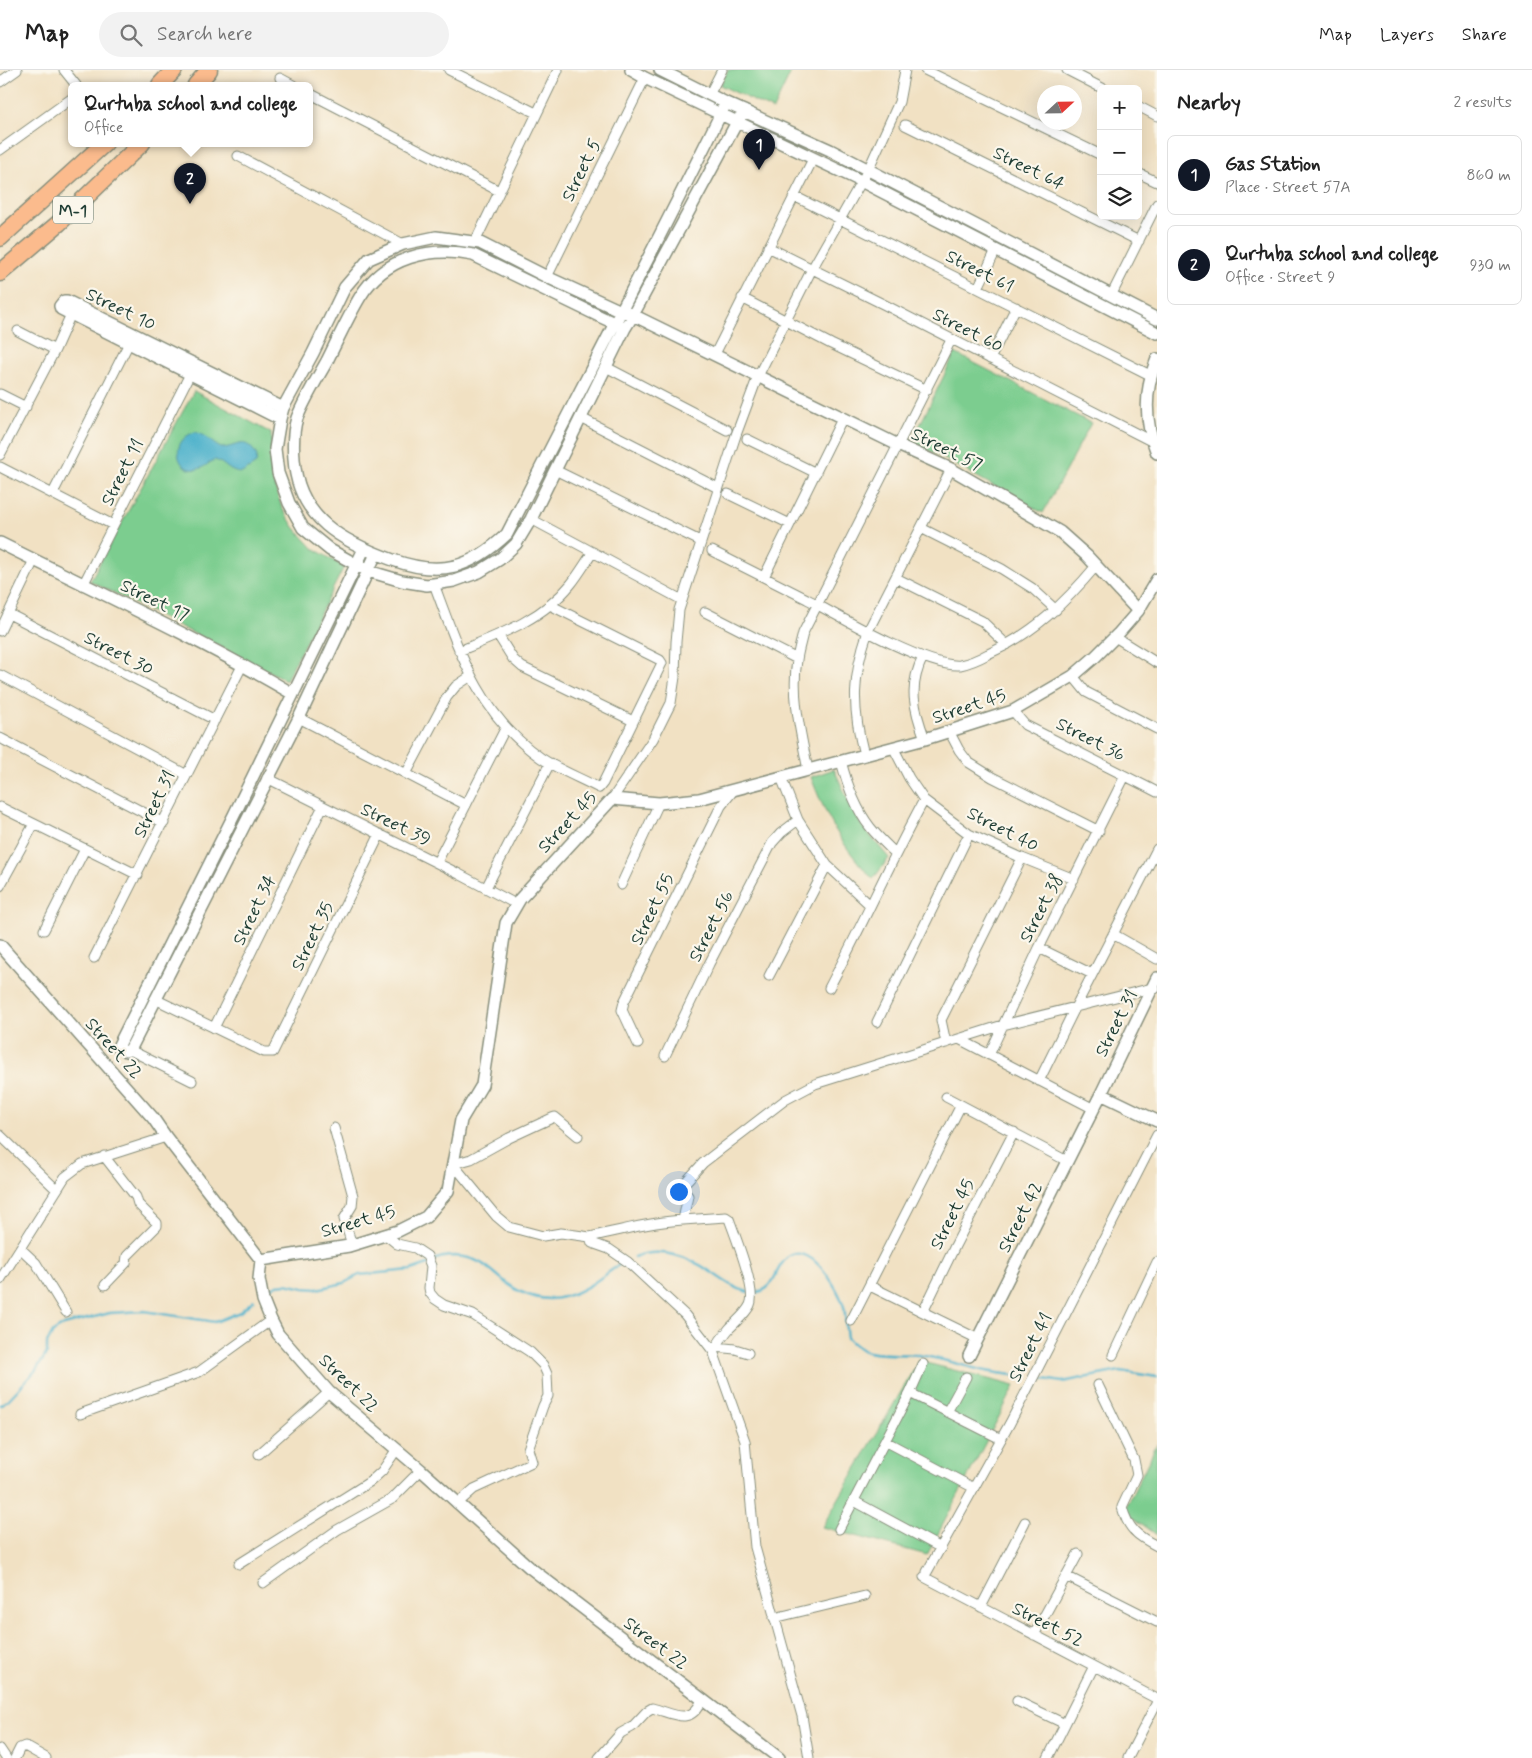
<!DOCTYPE html>
<html lang="en">
<head>
<meta charset="utf-8">
<style>
  body { margin:0; font-family:Mynerve,sans-serif; background:#f2f2f2; color:#222 }
  .controls { position:absolute; right:15px; top:15px; display:grid; overflow:hidden; border-radius:8px; box-shadow:0 5px 20px #0002 }
  .controls button { width:45px; height:45px; display:grid; place-items:center; padding:0; border:0; border-bottom:1px solid #e0e0e0; background:#fff; color:#222; font:25px sans-serif }
  .compass { position:absolute; left:1037px; top:15px; width:45px; height:45px; border-radius:50%; background:#fff; box-shadow:0 5px 20px #0002; rotate:68deg }
  .you { position:absolute; left:678px; top:1121px; width:18px; height:18px; margin:-12px; border:4px solid #fff; border-radius:50%; background:#1a73e8; box-shadow:0 0 0 8px #1a73e833 }
  .badge { display:grid; place-items:center; width:32px; height:32px; border-radius:50%; background:#111827; color:#fff; font-size:16px; font-weight:700 }
  .pin { position:absolute; translate:-50% -41px; filter:drop-shadow(0 1px 2px #0008) }
  .pin::after { content:''; position:absolute; top:26px; width:18px; height:15px; background:inherit; clip-path:polygon(0 0,100% 0,50% 100%) }
  .popup { position:absolute; left:68px; top:12px; width:245px; height:65px; box-sizing:border-box; display:grid; place-content:center; border-radius:8px; background:#fff; filter:drop-shadow(0 1px 4px #0005); font-size:16px; white-space:nowrap; color:#767676 }
  .popup b { font-size:19px; color:#222 }
  .popup::after { content:''; position:absolute; left:50%; top:100%; margin-left:-10px; border:10px solid transparent; border-top-color:#fff }
  .list { margin:0; padding:0; list-style:none }
  h2 { display:flex; justify-content:space-between; align-items:center; height:65px; margin:0; padding:0 20px; font-size:21px }
  h2 small { font-size:16px; font-weight:400; color:#767676 }
  .list li { display:grid; grid-template-columns:32px 1fr auto; gap:15px; align-items:center; box-sizing:border-box; height:80px; margin:0 10px 10px; padding:0 10px; border:1px solid #e0e0e0; border-radius:8px }
  .list b { display:block; font-size:19px; white-space:nowrap }
  .list p { margin:0; font-size:16px; white-space:nowrap; color:#767676 }
  .list em { font-size:16px; font-style:normal; color:#767676 }
  .icon { flex:none; width:28px; height:28px; fill:none; stroke:currentColor; stroke-width:2; stroke-linecap:round; stroke-linejoin:round }
  .map { position:relative; flex:none; width:1157px; height:1688px; overflow:hidden }
  header { display:flex; align-items:center; gap:30px; box-sizing:border-box; height:70px; padding:0 25px; background:#fff; border-bottom:1px solid #e0e0e0 }
  header strong { font-size:24px }
  nav { display:flex; gap:28px; margin-inline-start:auto; font-size:18px }
  .search { width:350px; height:45px; background:#f2f2f2; display:flex; align-items:center; gap:12px; box-sizing:border-box; padding:0 18px; border-radius:28px; color:#767676; font-size:19px }
  main { display:flex }
  aside { flex:1; background:#fff }
  .map>svg:first-child { display:block }
  .green { fill:#7bcd8f; stroke:#4d8562 }
  .water { fill:#4cb1cb; stroke:#367780 }
  .lines { fill:none; stroke-linecap:round; stroke-linejoin:round }
  .stream { stroke:#4cb1cb; stroke-width:2.5 }
  .minor-casing { stroke:#888f7c; stroke-width:11 }
  .tertiary-casing { stroke:#888f7c; stroke-width:14 }
  .motorway-casing { stroke:#888f7c; stroke-width:19 }
  .minor { stroke:#fff; stroke-width:9 }
  .tertiary { stroke:#fff; stroke-width:11 }
  .motorway { stroke:#fbbb8d; stroke-width:16 }
  .labels { text-anchor:middle; stroke-width:4.5; stroke-linejoin:round; paint-order:stroke }
  .shield { fill:#fbf7ec; stroke:#61756b; stroke-width:1 }
  .shield-label { font-size:16px; font-weight:bold; fill:#1f3d34 }
  .street-label { font-size:18px; fill:#1f3d34; stroke:#fbf7ec }
</style>
</head>
<body>
<header>
<strong>Map</strong>
<div class="search"><svg class="icon" aria-label="search" viewBox="0 0 24 24"><circle cx="10" cy="10" r="6"/><path d="M15 15l6 6"/></svg>Search here</div>
<nav><a>Map</a><a>Layers</a><a>Share</a></nav>
</header>
<main>
<div class="map">
<svg width="1157" height="1688" viewBox="0 0 1157 1688">
  <rect width="100%" height="100%" fill="#fbf7ec"/>
  <filter id="ink" filterUnits="userSpaceOnUse"><feTurbulence type="fractalNoise" baseFrequency=".02" numOctaves="2"/><feDisplacementMap in="SourceGraphic" scale="10" xChannelSelector="R" yChannelSelector="G"/><feConvolveMatrix kernelMatrix="1 2 1 2 8 2 1 2 1" color-interpolation-filters="sRGB"/></filter>
  <filter id="wash" filterUnits="userSpaceOnUse"><feTurbulence type="fractalNoise" baseFrequency=".0096" numOctaves="4" result="noise"/><feDisplacementMap in="SourceGraphic" scale="20" xChannelSelector="R" yChannelSelector="G"/><feGaussianBlur stdDeviation="1.12" result="paint"/><feColorMatrix in="noise" values="0 0 0 0 0 0 0 0 0 0 0 0 0 0 0 0 0 1.4 0 .05"/><feComposite in="paint" operator="in"/></filter>
  <g filter="url(#wash)">
    <rect width="100%" height="100%" fill="#f1e1c3"/>
    <path class="green" d="M728 0H792L773 40 720 15Z
      M955 283 1091 353 1043 443 912 371Z
      M194 321 271 363 272 408 282 438 294 457 313 478 344 497 286 610 90 511Z
      M834 699 853 741 862 756 889 788 873 809C843 778 826 747 811 707Z
      M919 1291 1015 1316 927 1485 822 1457Z
      M1157 1374V1465L1124 1441Z"/>
    <path class="water" d="M195 362C206 365 211 373 221 378 237 378 245 364 257 386L256 394 242 403C229 403 225 393 215 390 209 392 204 398 198 399 177 404 168 371 195 362Z"/>
    <g class="lines">
      <path class="stream" d="M634 1187C660 1177 688 1186 711 1202 723 1210 733 1218 748 1222
        M432 1191C439 1187 446 1186 455 1186 490 1188 494 1209 521 1222 534 1228 549 1231 563 1227 585 1222 604 1205 623 1192
        M265 1221 277 1215 286 1214 304 1218 317 1219 344 1213 359 1205 411 1200 428 1194
        M753 1223C776 1220 772 1205 784 1191 807 1165 838 1217 844 1237 846 1247 845 1257 847 1268 852 1273 857 1278 865 1281 878 1286 902 1283 918 1285 940 1288 960 1295 981 1300 996 1303 1012 1305 1027 1307
        M1044 1309 1062 1312 1120 1301 1157 1307
        M0 1335 9 1329 36 1300 47 1283V1273L53 1262 64 1255 110 1243 144 1241 215 1252 240 1242 254 1230"/>
    </g>
  </g>
  <g filter="url(#ink)">
    <g class="lines">
      <g class="minor-casing">
        <path id="minor" d="M64 0 76 15
          M449 0 536 43
          M925 0 1101 85
          M1067 0 1104 19
          M280 8 293 15
          M0 12 17 0
          M309 23 499 121
          M709 25 722 0
          M1138 36 1157 46
          M905 55 1139 171
          M0 80 71 29
          M238 86 403 174
          M1138 103 1157 112
          M794 126 1150 305
          M475 172 558 0
          M768 177 885 235 1153 372
          M547 207 645 8
          M978 218 996 180
          M1111 226 1157 134
          M742 228 831 274 927 320
          M18 261 55 280
          M715 284 813 89
          M990 289 1016 237
          M606 297 727 360
          M0 324 26 337
          M581 348 718 418
          M747 369 816 403
          M0 385 55 280 71 244
          M0 397 113 455
          M555 400 700 471
          M53 423 129 273
          M728 424 790 454
          M531 449 682 530
          M921 458 1002 499 1032 518 1056 540
          M712 481C744 497 775 513 807 529 838 546 928 598 960 595 970 593 979 589 988 584 1033 564 1065 533 1096 496
          M764 507 843 347
          M896 508 982 551 1007 575
          M434 514C459 581 479 645 541 688 559 700 580 708 599 718L603 713 662 593 660 590 550 535
          M83 515 190 304
          M705 542 797 589
          M9 544 215 650
          M0 561 34 490
          M498 565 513 589 522 597 633 651
          M1115 567 1157 593
          M459 581C499 565 543 549 571 514 579 504 586 492 593 482
          M923 587C908 617 914 639 925 669
          M0 605 187 705
          M1073 606 1086 622 1157 659
          M1013 641 1025 655 1157 722
          M299 648 466 735
          M949 661 959 680 968 692 992 707 1099 761
          M0 668 164 753
          M893 677 909 708 924 730 969 764 1022 788 1074 809
          M864 685C852 638 852 607 868 561L951 399
          M841 691C847 714 855 738 870 757 877 766 887 775 895 783
          M808 700C801 664 791 626 797 590 798 581 801 572 803 563L951 270
          M406 704 447 627 456 616 471 606
          M781 707 798 750 827 795 870 835
          M267 708 459 804 510 831
          M612 729 653 669 671 633 675 607 676 572 679 540 736 365 758 306 812 199 868 100 899 32 905 0
          M0 737 138 805
          M437 792 506 657
          M621 815 659 733
          M0 816 34 754
          M486 818 550 693
          M44 860 85 779
          M1113 864 1157 889
          M1039 878 1092 904
          M94 888 243 594
          M769 906 827 795
          M829 918C862 856 890 792 924 730
          M155 929 264 982H273L380 764
          M877 952 969 764
          M214 958 323 736
          M959 969 1094 1039
          M946 973 941 950 1022 788
          M638 974 622 940 624 932 721 736 733 721
          M130 980 192 1011
          M989 985 1039 878 1125 706
          M665 986 709 894 772 773 781 763 798 750
          M1039 1011 1076 936 1157 779
          M946 1027 1067 1091
          M334 1058 353 1126 352 1136 344 1149 352 1175
          M0 1065 57 1120
          M578 1066 555 1047 552 1048 509 1068 471 1089 453 1094 496 1146 509 1157 543 1166 561 1163 590 1167
          M104 1086 136 1127 138 1134 157 1153V1156L127 1186 126 1193 105 1215
          M683 1150 726 1147 729 1149C735 1165 757 1221 750 1235 745 1245 736 1251 729 1259 723 1266 718 1273 713 1281
          M386 1165 397 1174 415 1178 427 1186 431 1196 429 1218 430 1223 435 1229 444 1235 473 1245 530 1282 543 1295 547 1304 548 1326 543 1336 528 1379 532 1392 474 1419 457 1434
          M20 1178 36 1193 66 1242
          M0 1210 65 1107 82 1094 166 1067
          M870 1216 978 1269
          M923 1242 955 1176 1014 1062
          M851 1251 961 1035
          M715 1277 735 1279 748 1283
          M1113 1285 1157 1192
          M1098 1315 1134 1390 1137 1405 1122 1437C1128 1459 1137 1466 1157 1476
          M910 1323 1001 1369
          M947 1342 966 1307
          M80 1344 199 1302 271 1250
          M885 1371 974 1418
          M259 1384 329 1322
          M854 1431 941 1478
          M839 1459 910 1323 923 1294
          M239 1494 371 1411 382 1401 397 1379
          M927 1502 1010 1353 1157 1065
          M1066 1506 1157 1552
          M924 1507 1157 1629
          M263 1513 337 1460 392 1429 421 1400
          M981 1537 1025 1452
          M774 1548 865 1526
          M1034 1565 1078 1484
          M1017 1631 1065 1654
          M0 1679 6 1688
          M15 1688 20 1678 25 1676 46 1688
          M599 1688 621 1663 632 1657 647 1641 652 1638C673 1643 690 1657 702 1630
          M809 1688 802 1646 755 1477 745 1371 713 1281 685 1245 628 1192 609 1179 592 1173 590 1167C622 1160 651 1152 683 1150L688 1126 681 1117 703 1093 785 1030 815 1014 1003 955 1152 918 1155 919
          M1048 1688 1094 1596
          M1128 1688 1157 1632"/>
      </g>
      <g class="tertiary-casing">
        <path id="tertiary" d="M631 0 645 8 861 111 1157 263
          M660 0 726 33 830 80 1157 249
          M744 41 737 52 633 245 625 258 531 449 516 474 500 489 479 502 454 511 427 515 402 511 368 501 330 480 303 458 289 433 278 403 275 379 280 349 283 338 313 283 345 217 369 189 403 174 436 167 480 173 547 207 621 241 633 245 898 375 951 399 1060 462 1087 486 1138 541
          M625 258 601 247 473 185C431 176 384 187 360 227 348 247 338 269 327 291 317 309 305 328 297 348 293 361 293 376 294 389 298 449 343 472 393 490 441 507 471 498 507 464 580 320 655 178 726 33
          M1157 289C1144 320 1144 351 1157 383
          M280 349 61 239 60 236 64 231H67L283 338
          M0 473C98 522 198 568 293 624
          M0 875 153 1048 166 1067 261 1190 259 1209 263 1230 271 1250 278 1264 329 1322 421 1400 529 1497 779 1688
          M1157 908 1101 1024 1157 1051
          M118 977 234 745 364 479
          M126 981 130 980 299 648 376 484
          M261 1190 349 1176 398 1161 426 1147 448 1121 461 1050 482 1015 506 853 520 829 612 729 659 733 699 729 925 669 1013 641 1073 606 1095 587 1118 564 1138 541 1157 509
          M969 1286 1101 1024"/>
      </g>
      <g class="motorway-casing">
        <path id="motorway" d="M160 15 174 0
          M196 15 209 0
          M0 168 105 73
          M0 203 59 153 142 73"/>
      </g>
      <use href="#minor" class="minor"/>
      <use href="#tertiary" class="tertiary"/>
      <use href="#motorway" class="motorway"/>
    </g>
  </g>
  <g class="labels">
    <rect class="shield" x="53" y="126.5" width="40" height="27" rx="4"/>
    <g class="shield-label">
      <text x="73" y="146">M-1</text>
    </g>
    <g class="street-label">
      <text transform="translate(1029 98) rotate(26)" y="6">Street 64</text>
      <text transform="translate(581 100) rotate(-64)" y="6">Street 5</text>
      <text transform="translate(980 201) rotate(27)" y="6">Street 61</text>
      <text transform="translate(121 239) rotate(26)" y="6">Street 10</text>
      <text transform="translate(968 260) rotate(27)" y="6">Street 60</text>
      <text transform="translate(947 379) rotate(26)" y="6">Street 57</text>
      <text transform="translate(122 402) rotate(-63)" y="6">Street 11</text>
      <text transform="translate(155 530) rotate(26)" y="6">Street 17</text>
      <text transform="translate(119 583) rotate(27)" y="6">Street 30</text>
      <text transform="translate(969 636) rotate(-18)" y="6">Street 45</text>
      <text transform="translate(1091 669) rotate(27)" y="6">Street 36</text>
      <text transform="translate(154 734) rotate(-64)" y="6">Street 31</text>
      <text transform="translate(567 752) rotate(-47)" y="6">Street 45</text>
      <text transform="translate(396 754) rotate(26)" y="6">Street 39</text>
      <text transform="translate(1003 759) rotate(27)" y="6">Street 40</text>
      <text transform="translate(1041 838) rotate(-63)" y="6">Street 38</text>
      <text transform="translate(652 839) rotate(-64)" y="6">Street 55</text>
      <text transform="translate(254 840) rotate(-64)" y="6">Street 34</text>
      <text transform="translate(711 856) rotate(-63)" y="6">Street 56</text>
      <text transform="translate(312 866) rotate(-64)" y="6">Street 35</text>
      <text transform="translate(1116 953) rotate(-63)" y="6">Street 31</text>
      <text transform="translate(114 978) rotate(48)" y="6">Street 22</text>
      <text transform="translate(952 1144) rotate(-63)" y="6">Street 45</text>
      <text transform="translate(1020 1147) rotate(-63)" y="6">Street 42</text>
      <text transform="translate(358 1151) rotate(-16)" y="6">Street 45</text>
      <text transform="translate(1030 1277) rotate(-63)" y="6">Street 41</text>
      <text transform="translate(349 1313) rotate(44)" y="6">Street 22</text>
      <text transform="translate(1048 1554) rotate(27)" y="6">Street 52</text>
      <text transform="translate(656 1573) rotate(37)" y="6">Street 22</text>
    </g>
  </g>
</svg>
<div class="controls">
<button>+</button>
<button>−</button>
<button><svg class="icon" aria-label="layers" viewBox="0 0 24 24"><path d="M12 4l9 5-9 5-9-5zM3 14l9 5 9-5"/></svg></button>
</div>
<svg class="compass" viewBox="-18 -18 36 36"><path d="M0-13l5 13h-10z" fill="#e53935"/><path d="M0 13l5-13h-10z" fill="#767676"/></svg>
<div class="you"></div>
<div class="pin badge" style="left:759px;top:100px">1</div>
<div class="pin badge" style="left:190px;top:134px">2</div>
<div class="popup"><b>Qurtuba school and college</b>Office</div>
</div>
<aside>
<h2>Nearby<small>2 results</small></h2>
<ul class="list">
<li><span class="badge">1</span><div><b>Gas Station</b><p>Place · Street 57A</p></div><em>860 m</em></li>
<li><span class="badge">2</span><div><b>Qurtuba school and college</b><p>Office · Street 9</p></div><em>930 m</em></li>
</ul>
</aside>
</main>
</body>
</html>
